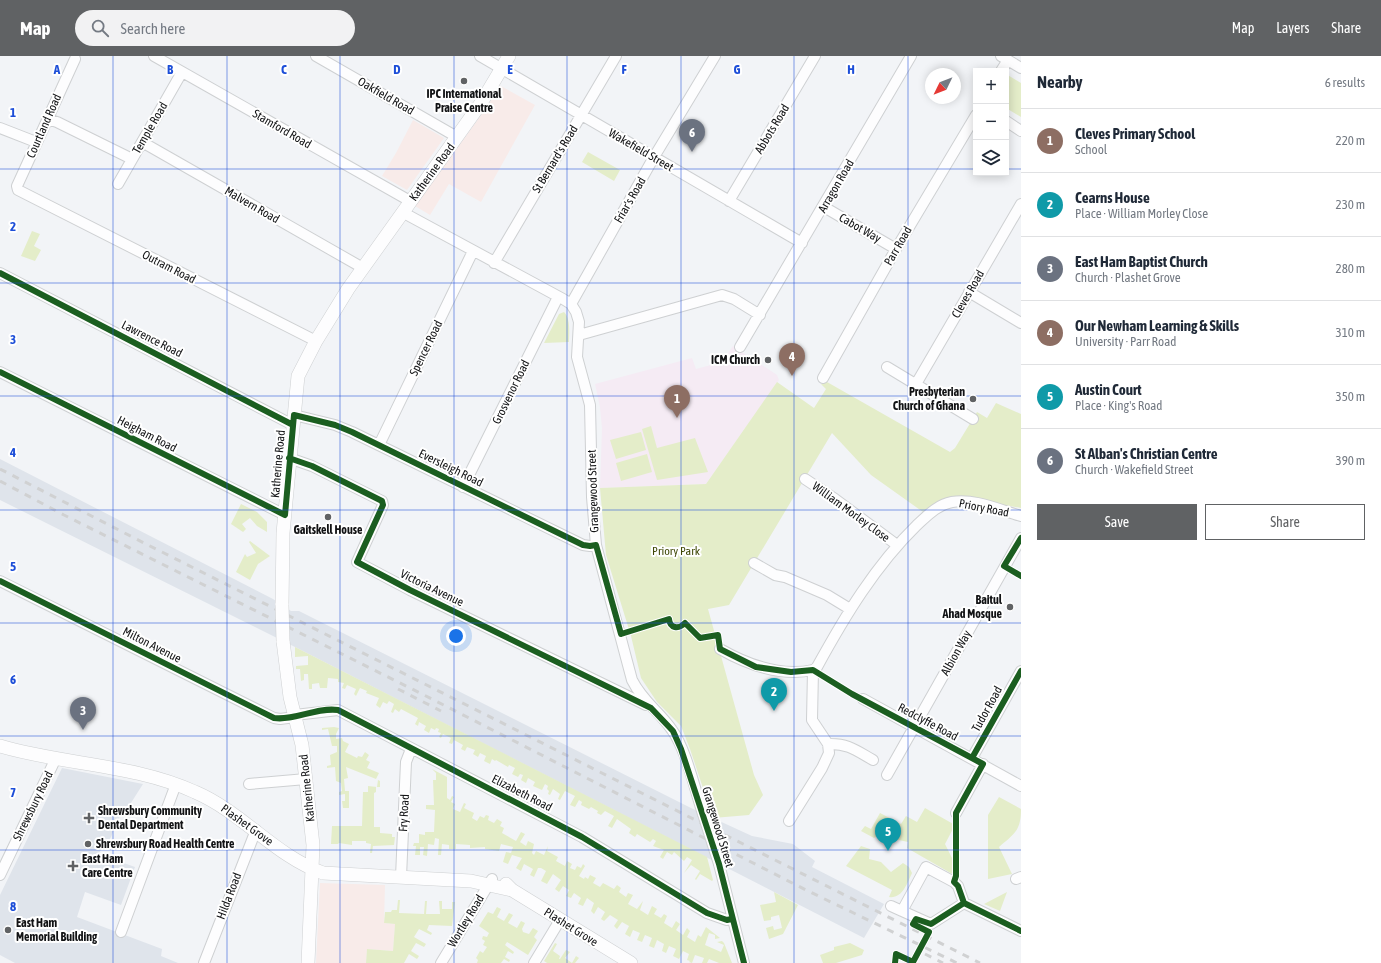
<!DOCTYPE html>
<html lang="en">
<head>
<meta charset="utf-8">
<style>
  body { margin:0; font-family:"Asap Condensed",sans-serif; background:#f2f2f3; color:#1f2937 }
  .controls { position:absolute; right:12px; top:12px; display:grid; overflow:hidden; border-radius:0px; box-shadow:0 2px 10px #0003 }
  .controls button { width:36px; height:36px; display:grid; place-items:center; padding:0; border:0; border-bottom:1px solid #e0e1e3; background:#fff; color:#1f2937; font:20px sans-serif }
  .compass { position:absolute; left:925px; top:12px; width:36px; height:36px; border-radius:50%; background:#fff; box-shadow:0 2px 10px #0003; rotate:227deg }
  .you { position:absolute; left:456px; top:580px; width:14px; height:14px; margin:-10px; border:3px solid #fff; border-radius:50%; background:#1a73e8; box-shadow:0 0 0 6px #1a73e833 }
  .badge { display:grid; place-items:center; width:26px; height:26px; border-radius:50%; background:#606264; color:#fff; font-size:13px; font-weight:700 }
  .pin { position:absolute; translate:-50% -33px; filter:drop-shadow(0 1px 2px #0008) }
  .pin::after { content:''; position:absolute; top:21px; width:14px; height:12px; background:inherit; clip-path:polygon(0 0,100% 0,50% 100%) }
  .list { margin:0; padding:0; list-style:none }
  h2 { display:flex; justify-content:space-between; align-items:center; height:52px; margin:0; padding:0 16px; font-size:17px }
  h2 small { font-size:13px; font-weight:400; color:#747a83 }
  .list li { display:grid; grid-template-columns:26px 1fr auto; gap:12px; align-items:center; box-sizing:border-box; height:64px; padding:0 16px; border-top:1px solid #e0e1e3 }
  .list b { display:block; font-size:15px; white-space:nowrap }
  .list p { margin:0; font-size:13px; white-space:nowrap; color:#747a83 }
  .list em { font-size:13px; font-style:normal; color:#747a83 }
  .actions { display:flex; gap:8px; padding:12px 16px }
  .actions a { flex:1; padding:9px 0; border:1px solid #606264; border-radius:0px; text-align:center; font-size:14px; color:#606264 }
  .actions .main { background:#606264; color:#fff }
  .icon { flex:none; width:22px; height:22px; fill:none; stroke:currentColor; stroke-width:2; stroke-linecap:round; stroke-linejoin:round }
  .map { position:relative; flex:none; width:1021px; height:907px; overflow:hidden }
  header { display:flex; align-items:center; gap:24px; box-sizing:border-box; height:56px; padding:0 20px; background:#606264; color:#fff }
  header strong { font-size:19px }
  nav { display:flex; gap:22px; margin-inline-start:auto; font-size:14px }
  .search { width:280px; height:36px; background:#f2f2f3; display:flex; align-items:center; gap:10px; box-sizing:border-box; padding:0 14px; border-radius:22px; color:#747a83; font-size:15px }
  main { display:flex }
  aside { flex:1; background:#fff }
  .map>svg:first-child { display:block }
  .commercial { fill:#f8ebe9 }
  .built { fill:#dfe4eb }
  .education { fill:#f5ebf4 }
  .green { fill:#e4edc9 }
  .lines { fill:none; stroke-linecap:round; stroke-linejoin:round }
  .minor-casing { stroke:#ced0d2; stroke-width:12 }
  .major-casing { stroke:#ced0d2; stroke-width:14 }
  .minor { stroke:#fdfdfe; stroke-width:10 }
  .major { stroke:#fdfdfe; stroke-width:13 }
  .rail { stroke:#d0d1d2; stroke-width:3; stroke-dasharray:7 7; stroke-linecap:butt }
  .minor-bridge-casing { stroke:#ced0d2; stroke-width:12; stroke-linecap:butt }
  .major-bridge-casing { stroke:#ced0d2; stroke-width:14; stroke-linecap:butt }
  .minor-bridge { stroke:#fdfdfe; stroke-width:10 }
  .major-bridge { stroke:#fdfdfe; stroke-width:13 }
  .cycleway-casing { stroke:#fff; stroke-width:8 }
  .cycleway { stroke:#1b5e20; stroke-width:6 }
  .grid { fill:none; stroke:#1d4ed8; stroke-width:1; stroke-opacity:0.55 }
  .poi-dot { fill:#606264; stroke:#fff; stroke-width:1.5 }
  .labels { text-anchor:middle; stroke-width:4; stroke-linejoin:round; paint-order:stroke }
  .poi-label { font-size:12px; font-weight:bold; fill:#121315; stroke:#fff; text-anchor:start }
  .street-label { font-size:12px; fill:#121315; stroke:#fff }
  .park-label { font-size:12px; fill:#3f4806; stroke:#fff }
  .grid-label { font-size:13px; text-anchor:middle; font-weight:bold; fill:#1d4ed8; stroke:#fff; stroke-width:4; stroke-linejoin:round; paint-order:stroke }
</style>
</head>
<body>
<header>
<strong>Map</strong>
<div class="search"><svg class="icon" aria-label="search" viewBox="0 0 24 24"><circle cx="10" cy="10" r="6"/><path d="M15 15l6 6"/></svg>Search here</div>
<nav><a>Map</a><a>Layers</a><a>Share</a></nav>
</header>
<main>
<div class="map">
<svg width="1021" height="907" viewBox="0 0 1021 907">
  <rect width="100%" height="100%" fill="#f2f4f7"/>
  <path class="commercial" d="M499 29 535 49 481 146 449 128 430 159 415 150 487 51Z
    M413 64 444 82 407 134 382 120 396 97Z
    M320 827 385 829 384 867 395 868 393 895 367 893 366 907H316Z"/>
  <path class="built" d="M0 403 273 543 291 555H299L691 752 752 780 793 788 815 805 812 811 884 848 864 882 295 591 0 444Z
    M62 712 143 728 122 761 120 760 111 781 98 798 135 811 121 849 85 836 77 861 162 893 161 900 178 907H15L0 899V839Z"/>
  <path class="education" d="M733 290 777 319 779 324 706 428 600 432 602 372 600 351 595 328 692 302 696 313 722 306Z"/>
  <path class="green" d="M1006 18 1021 27V61L1006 52Z
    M588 96 620 114 614 125 582 106Z
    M32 175 40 178 34 190 41 194 35 205 21 200Z
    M564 256C571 263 569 277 569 286L544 287 559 258Z
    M777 326 814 352 826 333 821 328 827 326 950 396 955 392 977 356 987 362 996 347 1021 358V452L957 440 946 443 923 456 871 419 832 377 729 549 708 553 754 719 763 739 749 759 713 762 690 693 681 670 657 646 641 622 631 580 606 499 600 432 706 428Z
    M651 370 657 392 695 382 708 416 657 424 642 373Z
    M641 376 646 394 616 403 610 384Z
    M647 398 652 416 621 425 616 407Z
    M241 448 257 456 267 466V476L257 470 250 462 242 468 246 473 243 476 231 468Z
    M250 485 270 500 258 508 250 524 236 516 245 498 247 501 256 497 249 486Z
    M295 591 707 801 713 824 712 825 700 818 696 824 695 823 700 815 691 809 684 817 692 804 687 801 684 805 674 796 672 799 667 796 663 803 660 801 664 794 653 790 656 785 653 783 650 786 637 778 635 781 629 777 631 773 617 763 612 772 608 770 614 760 605 755 601 759 597 757 598 755 591 751 589 753 581 749 582 746 579 744 575 751 570 749 575 740 565 735 560 744 558 743 560 738 553 733 550 739 548 738 549 735 547 733 548 730 545 728 542 734 533 730 535 726 528 722 526 727 521 724 523 719 520 718 518 721 512 718 515 712 509 709 508 711 496 704 495 705 492 703 490 708 484 705 486 700 480 697 478 701 473 698 475 694 467 691 465 695 461 693 463 689 454 684 452 688 449 687 451 682 443 678 441 682 439 681 441 677 438 676 439 673 436 672 435 674 431 672 429 677 424 674 426 670 419 666 418 670 415 668 418 662 401 653 399 656 395 653 393 657 391 656 394 648 389 645 387 648 383 646 380 652 376 649 379 642 366 637 367 635 360 632 356 640 354 638 356 633 347 629 345 633 342 632 344 627 338 626V623L328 622 327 632H320L319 627 312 628V633H309L308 618H304V624L301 625 300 613H296V610L308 609V600L295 601Z
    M334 671 339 672 336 678V683L342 682 343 685 349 688 345 696 357 702 358 700 362 701 365 696 369 699 366 704 370 706 367 712 379 717 376 723 346 711 348 722 344 723 345 735H349V752H343L342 745H345V738L339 739V736L342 735 341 727 336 725 335 711 327 712V710L331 709 330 699 337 696V690H332L328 673 322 674V672Z
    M432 713 447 721V742L450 744 452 740 454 741 451 746 455 748 453 753 460 756 464 747 466 748 464 752 474 757 472 762 477 765 480 760 484 762 486 759 489 760 488 764 494 767 497 763 502 766 500 770 504 772 502 777 516 785 521 776 525 778 520 786 526 790 528 785 534 788 532 797 534 799 536 795 544 799 548 790 547 795 558 801 556 805 565 810 567 805 572 808 570 812 575 814 577 810 581 812 583 808 585 810 579 820 584 823 585 821 588 823 590 819 596 822 593 827 600 831 603 827 614 833 617 829 621 832 619 836 626 841 628 837 633 839 628 848 637 853 643 845 640 854 648 859 652 850 657 853 654 858 661 862 664 858 667 860 664 867 672 872 676 865 680 868 676 874 683 879 687 872 690 875 687 881 695 886 698 879 701 881 706 871 720 882 715 883V879L709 877 705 889 721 896 724 889 717 886 722 885 724 887 732 907H719L709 903 707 907H702L704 902 695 899 692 907 689 906 690 905 687 904 689 898 683 895 679 903 673 900 676 893 669 890 666 897 662 895 664 888 657 884 654 892 649 890 652 882 645 879 642 886 637 884 640 877 633 874 630 881 625 878 629 870 622 866 617 873 614 870 618 864 610 859 604 865 601 863 605 856 598 851 594 858 591 855 594 847 587 842 583 850 578 848 581 842 574 837 571 842 566 840 569 834 563 830 559 836 555 833 561 824 553 818 547 828 541 825 546 815 541 812H538L534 821 530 819 533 813 524 808 521 815 516 812 522 802 512 799 508 808 503 806 506 796 511 797 513 791 501 788 499 795 485 793V791L470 792V789L456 788V793H449V789L442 788 441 799H438L439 783 435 782 434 789 428 788 427 800 423 799 424 791H420V799H415L416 790H413L414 787H419V778L425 779V776H434L435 754 426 753V749H434L433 724H436V717Z
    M378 724 380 725V731H376V736L374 737V771H380V777L392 778V781H395L394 789 373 790 372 797H370L371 788 366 787V785H352V789L339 787 338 788H331L332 770H362L363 736H368V730L377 731Z
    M999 741 1021 753C1021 775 1014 778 999 791L1012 818 988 823V759Z
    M925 752 955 769 945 788 954 806V819L907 792 908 786 894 783 886 774 874 782 861 775 865 770 871 773 880 757 901 768 906 760 917 766Z
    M861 790 870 793 869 803 881 806 891 816 903 807 909 811 912 817C907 828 902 843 889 841L892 834 846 810Z
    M774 836 798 849 783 878 769 883 766 872 773 870 774 874 782 872 779 859 771 861V864L764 865 760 849 776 846Z
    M1007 836 1000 855 984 848Z
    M398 844H400L399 857 424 858 425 845H427L426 858H440L439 845H442V853H452V846H455L452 870 429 869 427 874 432 877 431 879 419 873 414 881 426 888 424 891 416 887 411 895 419 900 417 903 409 898 404 907H366L367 893 393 895 395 868 384 867 385 856H391L392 854H397Z
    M497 851 501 853 497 861 504 865 509 857 513 859 508 867 517 872 521 865 525 867 522 873 523 876 529 878 533 872 538 875 534 881 537 884 528 899 507 886 505 889 514 896 513 898 508 895 505 901 510 904 509 906 504 903 501 907H477L478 904 476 902 480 895 483 897 487 891 483 889 485 885 482 883 483 880 487 881 489 877 479 870 488 856 493 858Z
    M555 887 557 888 553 895 560 900 559 903H560L566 894 570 896 565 902 572 907 576 900 579 902 575 907H547L544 905Z
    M850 887 864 894 862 899 836 907H823L820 899 834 894V891Z"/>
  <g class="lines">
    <g class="minor-casing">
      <path id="minor" d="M154 0 410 145
        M316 0 457 81
        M480 0 802 187
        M1001 0 1021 12
        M75 3 17 130 18 134 316 285
        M1001 15 1008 4
        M47 63 57 66 132 103
        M1006 65 1021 75
        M0 72 36 86
        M142 86 363 212
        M118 128 182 16
        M729 145 815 0
        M824 151 896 193
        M402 156 563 243 571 248 576 256 579 266 577 301 590 349 592 441 596 489 632 624C643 646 659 655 672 674 686 693 695 734 703 758
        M494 207 616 0
        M0 217 293 369
        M969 236 1021 267
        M571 248 654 101 715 0
        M579 279 722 239 734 243 760 259
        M740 291 911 0
        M887 311 973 363
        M0 316 285 459
        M823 322 896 193 976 59
        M916 328 1021 148
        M294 359 335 369 352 376 583 489 590 490 596 489
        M379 389 473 195
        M289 402 312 410 382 445 383 449 357 506 410 534 646 649
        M805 423 835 443 897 489
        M463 431 558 241
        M754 507 775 519 785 521 827 539 850 553
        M0 525 274 662 280 663 295 661
        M720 593C748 609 780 621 813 614
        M863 643 1021 730
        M295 659 338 654 582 781 707 857 727 864 731 863
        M828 688C848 687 857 695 873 704
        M972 702 1021 615
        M887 719 1021 482
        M249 728 306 723
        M956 757 983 708
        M789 765 822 712 829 697 828 688 812 664 813 614 817 611C845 560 875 510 917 469 928 459 937 449 952 446 974 442 1000 454 1021 460
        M719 808 744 907
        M0 819 56 702
        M401 821 406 706 411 693
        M1016 823 1021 821
        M964 847 931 868 902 855 926 811 954 826 958 830 964 847 1021 875
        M891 850 902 855
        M121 876 176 728
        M204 907 256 774
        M441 907 492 823
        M534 907 560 864"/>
    </g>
    <g class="major-casing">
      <path id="major" d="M282 549 283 477 298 320 316 285 348 233 481 47 509 0
        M283 585 290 641 302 689 313 789 308 907
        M0 690C64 709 134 708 195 736 242 756 275 800 323 817L471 825 512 834
        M506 828 512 834 631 907"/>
    </g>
    <use href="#minor" class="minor"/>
    <use href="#major" class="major"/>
    <path class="rail" d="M0 413 146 488 980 907
      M0 425 64 459 424 639 806 834 957 907
      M398 633 441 655
      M925 898 943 907"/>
    <g class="minor-bridge-casing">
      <path id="minor-bridge" d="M703 758 719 808"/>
    </g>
    <g class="major-bridge-casing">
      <path id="major-bridge" d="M282 549 283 585"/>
    </g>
    <use href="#minor-bridge" class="minor-bridge"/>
    <use href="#major-bridge" class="major-bridge"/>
    <g class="cycleway-casing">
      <path id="cycleway" d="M0 217 293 369
        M0 316 285 459 294 359 335 369 352 376 583 489 590 490 596 489 621 578 669 563C670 572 678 574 685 567L700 582 718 579 720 593 756 611 791 616 813 614 852 638 983 708 956 757V820L954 826 958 830 964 847 1021 875
        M289 402 312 410 382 445 383 449 357 506 410 534 651 652 673 675 681 693 719 808 744 907
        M1021 482 1004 510 1021 520
        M0 525 274 662C294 665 316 651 338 654L582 781 707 857 727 864 731 863
        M972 702 1021 615
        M895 907 896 898 913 906 929 876 913 868 916 863 931 868 964 847"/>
    </g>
    <use href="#cycleway" class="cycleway"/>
  </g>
  <path class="grid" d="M113 0V907M227 0V907M340 0V907M454 0V907M567 0V907M681 0V907M794 0V907M908 0V907M0 113H976M1006 113H1021M0 227H1021M0 340H1021M0 454H1021M0 567H1021M0 680H1021M0 794H1021"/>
  <g class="poi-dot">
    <circle cx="464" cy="25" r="4"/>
    <circle cx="768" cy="304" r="4"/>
    <circle cx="973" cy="343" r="4"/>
    <circle cx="328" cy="461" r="4"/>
    <circle cx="1010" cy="551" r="4"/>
    <path d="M87 756h4v4h4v4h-4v4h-4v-4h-4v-4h4z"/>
    <circle cx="88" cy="788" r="4"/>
    <path d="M71 804h4v4h4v4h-4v4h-4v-4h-4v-4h4z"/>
    <circle cx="8" cy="874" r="4"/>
  </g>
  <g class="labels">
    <g class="poi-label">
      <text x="464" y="42" text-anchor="middle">IPC International<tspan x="464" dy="14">Praise Centre</tspan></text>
      <text x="760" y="308" text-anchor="end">ICM Church</text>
      <text x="965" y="340" text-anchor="end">Presbyterian<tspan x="965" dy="14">Church of Ghana</tspan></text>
      <text x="328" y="478" text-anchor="middle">Gaitskell House</text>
      <text x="1002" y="548" text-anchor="end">Baitul<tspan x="1002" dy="14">Ahad Mosque</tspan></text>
      <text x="98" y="759">Shrewsbury Community<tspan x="98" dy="14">Dental Department</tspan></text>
      <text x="96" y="792">Shrewsbury Road Health Centre</text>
      <text x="82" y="807">East Ham<tspan x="82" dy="14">Care Centre</tspan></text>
      <text x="16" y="871">East Ham<tspan x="16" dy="14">Memorial Building</tspan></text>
    </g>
    <g class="street-label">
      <text transform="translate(386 40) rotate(30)" y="4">Oakfield Road</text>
      <text transform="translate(44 70) rotate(-66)" y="4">Courtland Road</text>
      <text transform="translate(150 72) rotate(-60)" y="4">Temple Road</text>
      <text transform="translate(282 73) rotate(30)" y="4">Stamford Road</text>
      <text transform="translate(772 73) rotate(-59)" y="4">Abbots Road</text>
      <text transform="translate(641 94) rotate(30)" y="4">Wakefield Street</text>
      <text transform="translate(555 103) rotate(-59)" y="4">St Bernard's Road</text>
      <text transform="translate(432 116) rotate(-54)" y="4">Katherine Road</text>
      <text transform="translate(836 130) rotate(-60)" y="4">Arragon Road</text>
      <text transform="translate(630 144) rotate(-60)" y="4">Friar's Road</text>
      <text transform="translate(252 149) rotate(30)" y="4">Malvern Road</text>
      <text transform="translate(860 172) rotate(30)" y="4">Cabot Way</text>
      <text transform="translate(898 190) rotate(-60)" y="4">Parr Road</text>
      <text transform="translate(169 211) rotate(27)" y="4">Outram Road</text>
      <text transform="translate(968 238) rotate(-60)" y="4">Cleves Road</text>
      <text transform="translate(152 283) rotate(27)" y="4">Lawrence Road</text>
      <text transform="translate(426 292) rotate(-64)" y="4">Spencer Road</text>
      <text transform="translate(511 336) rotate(-64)" y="4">Grosvenor Road</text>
      <text transform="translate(147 378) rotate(27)" y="4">Heigham Road</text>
      <text transform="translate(278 408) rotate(-85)" y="4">Katherine Road</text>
      <text transform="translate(451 412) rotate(26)" y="4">Eversleigh Road</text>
      <text transform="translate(593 435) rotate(-92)" y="4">Grangewood Street</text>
      <text transform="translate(984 452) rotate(11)" y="4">Priory Road</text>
      <text transform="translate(851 456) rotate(36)" y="4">William Morley Close</text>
      <text transform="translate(432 532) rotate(26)" y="4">Victoria Avenue</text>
      <text transform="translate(152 589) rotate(27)" y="4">Milton Avenue</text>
      <text transform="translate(956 597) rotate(-61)" y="4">Albion Way</text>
      <text transform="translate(987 653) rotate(-61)" y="4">Tudor Road</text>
      <text transform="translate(928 666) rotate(28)" y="4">Redclyffe Road</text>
      <text transform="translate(307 732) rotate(-96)" y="4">Katherine Road</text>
      <text transform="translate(522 737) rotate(27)" y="4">Elizabeth Road</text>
      <text transform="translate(33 750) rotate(-64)" y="4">Shrewsbury Road</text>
      <text transform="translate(404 757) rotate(-87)" y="4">Fry Road</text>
      <text transform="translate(247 769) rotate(36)" y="4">Plashet Grove</text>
      <text transform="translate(718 771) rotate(73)" y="4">Grangewood Street</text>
      <text transform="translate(229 840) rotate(-69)" y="4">Hilda Road</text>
      <text transform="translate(466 865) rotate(-59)" y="4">Wortley Road</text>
      <text transform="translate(571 871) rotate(32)" y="4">Plashet Grove</text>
    </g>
    <g class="park-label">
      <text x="676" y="499">Priory Park</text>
    </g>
  </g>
  <g class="grid-label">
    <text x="57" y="18">A</text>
    <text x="170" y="18">B</text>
    <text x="284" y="18">C</text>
    <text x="397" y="18">D</text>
    <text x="510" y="18">E</text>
    <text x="624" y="18">F</text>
    <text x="737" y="18">G</text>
    <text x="851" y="18">H</text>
    <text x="13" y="61">1</text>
    <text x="13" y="175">2</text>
    <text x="13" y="288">3</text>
    <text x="13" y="401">4</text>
    <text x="13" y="515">5</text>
    <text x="13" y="628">6</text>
    <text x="13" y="741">7</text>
    <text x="13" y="855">8</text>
  </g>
</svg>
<div class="controls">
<button>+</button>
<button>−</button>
<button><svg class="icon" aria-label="layers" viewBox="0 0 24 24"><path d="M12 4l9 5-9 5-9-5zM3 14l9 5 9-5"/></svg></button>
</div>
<svg class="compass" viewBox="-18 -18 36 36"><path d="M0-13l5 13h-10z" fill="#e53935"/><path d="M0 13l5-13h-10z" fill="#747a83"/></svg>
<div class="you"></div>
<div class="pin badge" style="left:677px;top:362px;background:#8d6e63">1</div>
<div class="pin badge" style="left:774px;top:655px;background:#0f9aa8">2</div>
<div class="pin badge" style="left:83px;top:674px;background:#6b7280">3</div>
<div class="pin badge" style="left:792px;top:320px;background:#8d6e63">4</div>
<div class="pin badge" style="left:888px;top:795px;background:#0f9aa8">5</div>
<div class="pin badge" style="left:692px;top:96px;background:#6b7280">6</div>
</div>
<aside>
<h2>Nearby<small>6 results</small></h2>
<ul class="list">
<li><span class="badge" style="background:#8d6e63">1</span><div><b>Cleves Primary School</b><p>School</p></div><em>220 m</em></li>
<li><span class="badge" style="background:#0f9aa8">2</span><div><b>Cearns House</b><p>Place · William Morley Close</p></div><em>230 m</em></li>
<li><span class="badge" style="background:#6b7280">3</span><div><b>East Ham Baptist Church</b><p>Church · Plashet Grove</p></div><em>280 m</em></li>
<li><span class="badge" style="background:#8d6e63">4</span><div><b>Our Newham Learning &amp; Skills</b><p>University · Parr Road</p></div><em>310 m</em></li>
<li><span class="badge" style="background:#0f9aa8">5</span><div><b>Austin Court</b><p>Place · King's Road</p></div><em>350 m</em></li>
<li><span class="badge" style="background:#6b7280">6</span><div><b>St Alban's Christian Centre</b><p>Church · Wakefield Street</p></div><em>390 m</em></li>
</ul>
<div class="actions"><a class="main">Save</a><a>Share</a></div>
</aside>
</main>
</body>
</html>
